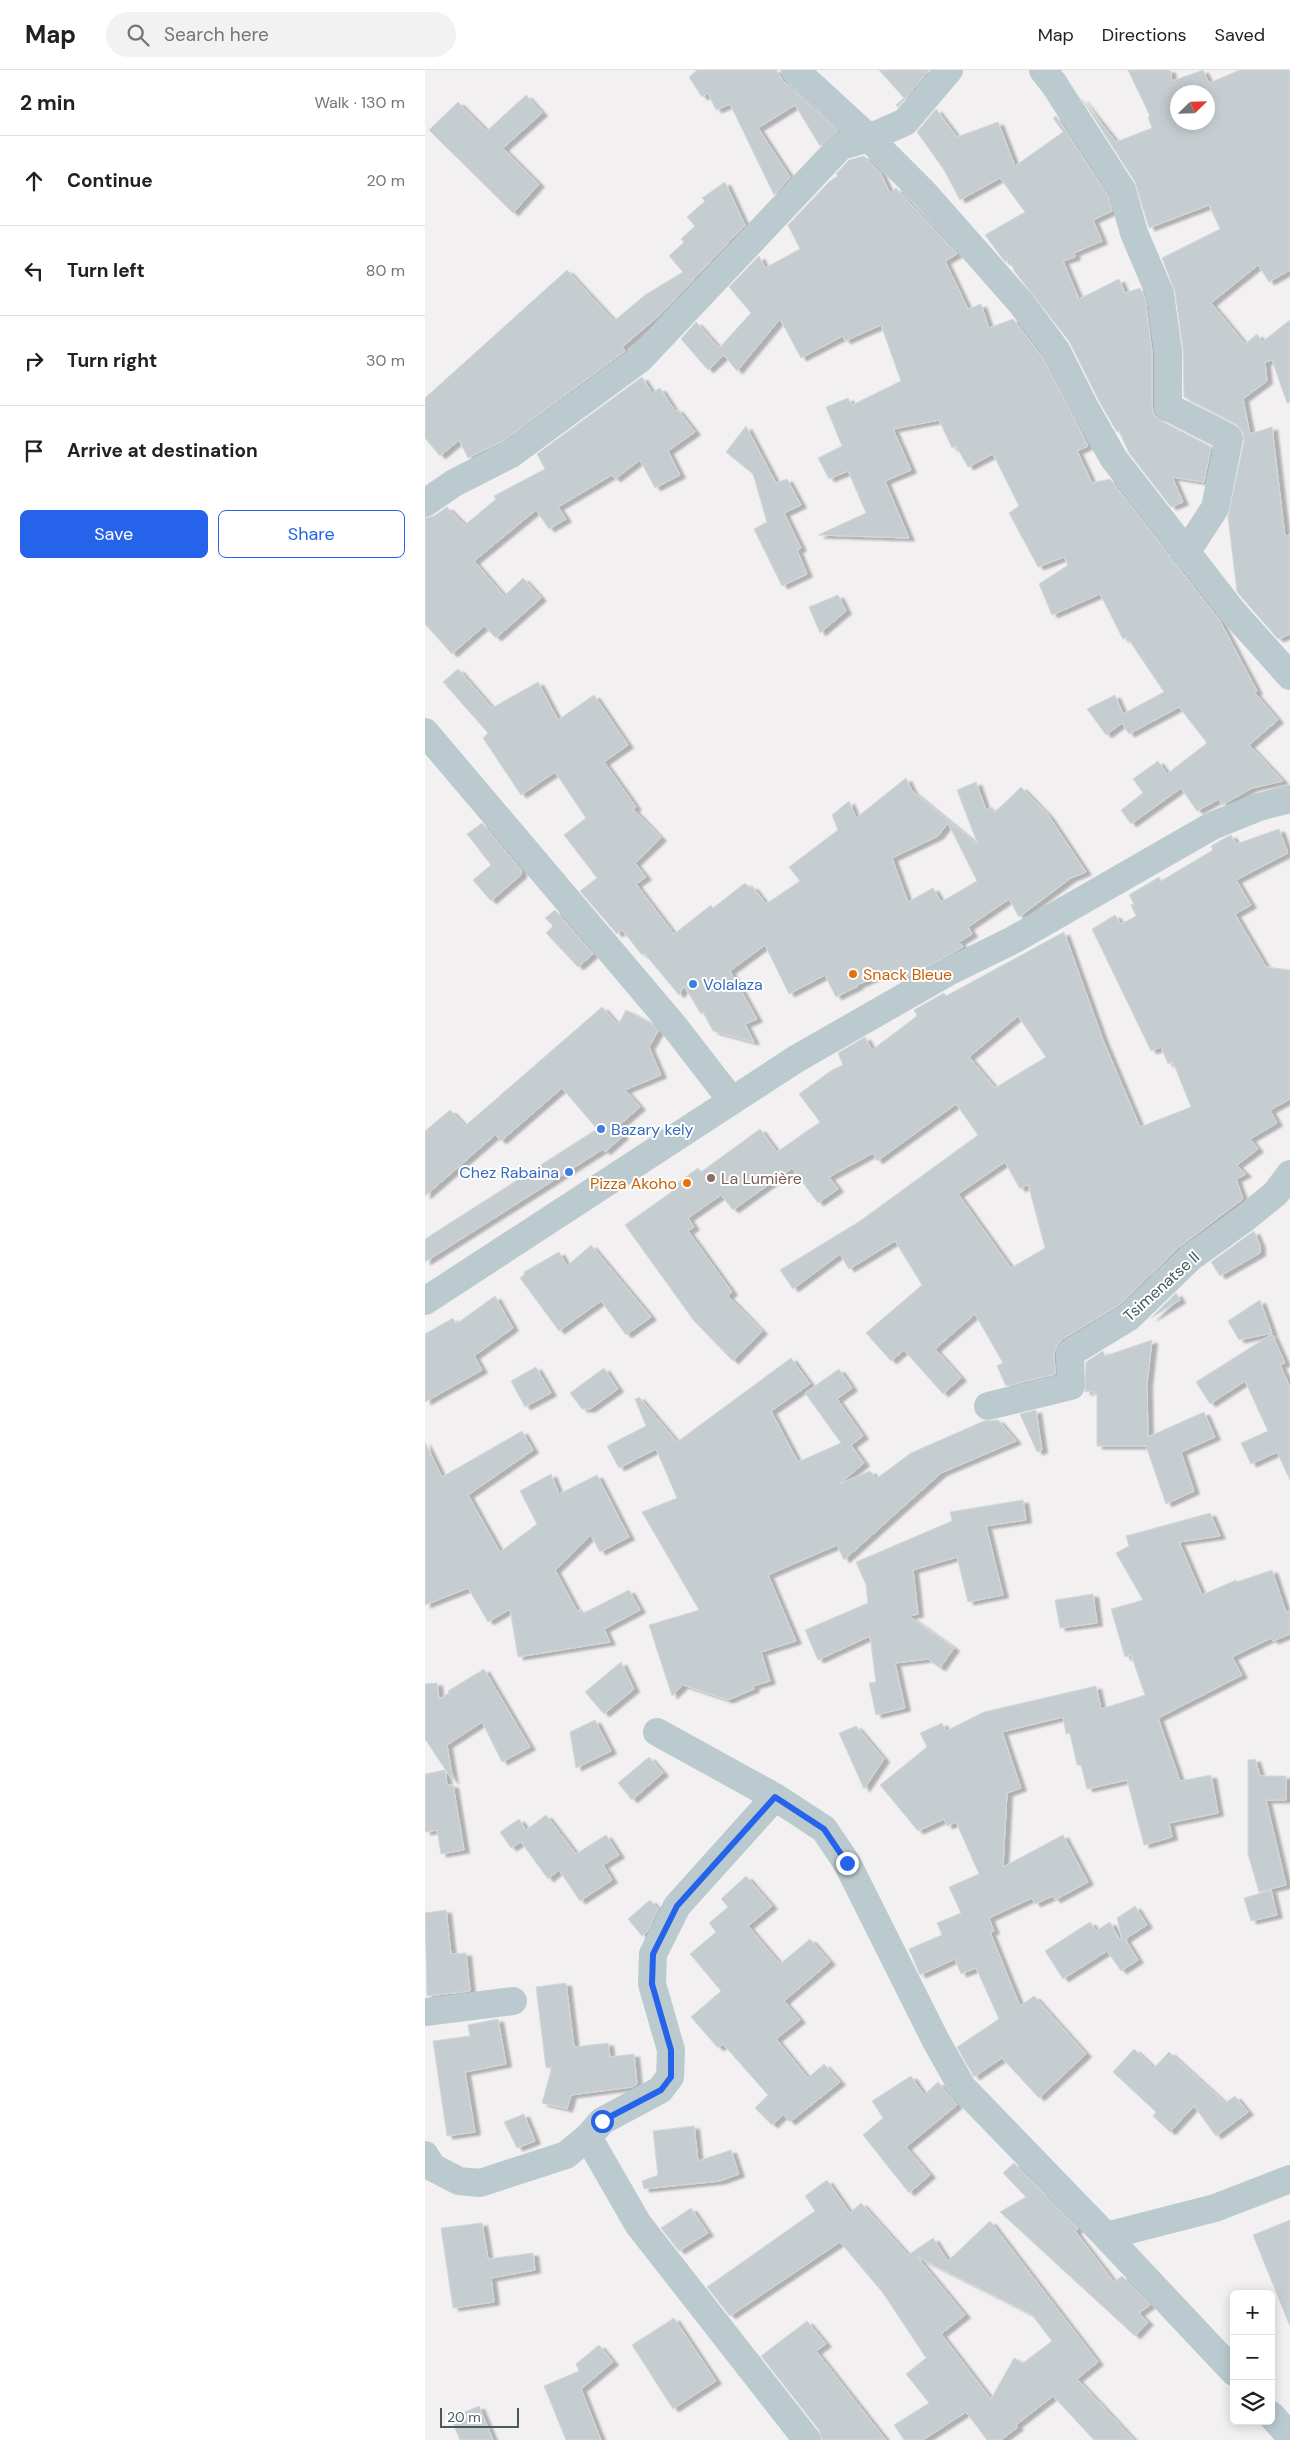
<!DOCTYPE html>
<html lang="en">
<head>
<meta charset="utf-8">
<style>
  body { margin:0; font-family:"DM Sans",sans-serif; background:#f2f2f2; color:#202124 }
  .controls { position:absolute; right:15px; bottom:15px; display:grid; overflow:hidden; border-radius:8px; box-shadow:0 2px 12px #0003 }
  .controls button { width:45px; height:45px; display:grid; place-items:center; padding:0; border:0; border-bottom:1px solid #e0e0e0; background:#fff; color:#202124; font:25px sans-serif }
  .compass { position:absolute; left:745px; top:15px; width:45px; height:45px; border-radius:50%; background:#fff; box-shadow:0 2px 12px #0003; rotate:67deg }
  .scale { position:absolute; left:15px; bottom:12px; width:79px; box-sizing:border-box; padding-left:5px; border:2px solid #465a5f; border-top:0; font-size:14px; line-height:18px; white-space:nowrap; color:#465a5f; -webkit-text-stroke:4px #fff; paint-order:stroke }
  .stop { position:absolute; width:15px; height:15px; margin:-11px; border:4px solid #2563eb; border-radius:50%; background:#fff }
  .stop.end { background:#2563eb; border-color:#fff; box-shadow:0 1px 5px #0008 }
  .list { margin:0; padding:0; list-style:none }
  h2 { display:flex; justify-content:space-between; align-items:center; height:65px; margin:0; padding:0 20px; font-size:21px }
  h2 small { font-size:16px; font-weight:400; color:#757577 }
  .list li { display:grid; grid-template-columns:32px 1fr auto; gap:15px; align-items:center; box-sizing:border-box; height:90px; padding:0 20px; border-top:1px solid #e0e0e0 }
  .list b { display:block; font-size:19px; white-space:nowrap }
  .list em { font-size:16px; font-style:normal; color:#757577 }
  .actions { display:flex; gap:10px; padding:15px 20px }
  .actions a { flex:1; padding:11px 0; border:1px solid #2563eb; border-radius:8px; text-align:center; font-size:18px; color:#2563eb }
  .actions .main { background:#2563eb; color:#fff }
  .icon { flex:none; width:28px; height:28px; fill:none; stroke:currentColor; stroke-width:2; stroke-linecap:round; stroke-linejoin:round }
  .map { position:relative; flex:none; width:865px; height:2370px; overflow:hidden }
  header { display:flex; align-items:center; gap:30px; box-sizing:border-box; height:70px; padding:0 25px; background:#fff; border-bottom:1px solid #e0e0e0 }
  header strong { font-size:24px }
  nav { display:flex; gap:28px; margin-inline-start:auto; font-size:18px }
  .search { width:350px; height:45px; background:#f2f2f2; display:flex; align-items:center; gap:12px; box-sizing:border-box; padding:0 18px; border-radius:28px; color:#757577; font-size:19px }
  main { display:flex }
  aside { flex:1; background:#fff }
  .map>svg:first-child { display:block }
  .building { fill:#c6cdd0; stroke:#d3d8dc; fill-rule:evenodd; filter:url(#shadow) }
  .lines { fill:none; stroke-linecap:round; stroke-linejoin:round }
  .minor { stroke:#bacace; stroke-width:28 }
  .route { stroke:#2563eb; stroke-width:6 }
  .food-dot { fill:#e8710a; stroke:#fff; stroke-width:2 }
  .shop-dot { fill:#3f7fe0; stroke:#fff; stroke-width:2 }
  .education-dot { fill:#8d6e63; stroke:#fff; stroke-width:2 }
  .labels { text-anchor:middle; stroke-width:4; stroke-linejoin:round; paint-order:stroke }
  .food-label { font-size:16px; fill:#c56008; stroke:#fff; text-anchor:start }
  .shop-label { font-size:16px; fill:#366cbe; stroke:#fff; text-anchor:start }
  .education-label { font-size:16px; fill:#785e54; stroke:#fff; text-anchor:start }
  .street-label { font-size:16px; fill:#465a5f; stroke:#fff }
</style>
</head>
<body>
<header>
<strong>Map</strong>
<div class="search"><svg class="icon" aria-label="search" viewBox="0 0 24 24"><circle cx="10" cy="10" r="6"/><path d="M15 15l6 6"/></svg>Search here</div>
<nav><a>Map</a><a>Directions</a><a>Saved</a></nav>
</header>
<main>
<aside>
<h2>2 min<small>Walk · 130 m</small></h2>
<ul class="list">
<li><svg class="icon" aria-label="ahead" viewBox="0 0 24 24"><path d="M12 20V5M6 11l6-6 6 6"/></svg><div><b>Continue</b></div><em>20 m</em></li>
<li><svg class="icon" aria-label="left" viewBox="0 0 24 24"><path d="M17 20v-9H6M10 6l-5 5 5 5"/></svg><div><b>Turn left</b></div><em>80 m</em></li>
<li><svg class="icon" aria-label="right" viewBox="0 0 24 24"><path d="M7 20v-9h11M14 6l5 5-5 5"/></svg><div><b>Turn right</b></div><em>30 m</em></li>
<li><svg class="icon" aria-label="arrive" viewBox="0 0 24 24"><path d="M6 21V4h12l-3 4 3 4H6"/></svg><div><b>Arrive at destination</b></div></li>
</ul>
<div class="actions"><a class="main">Save</a><a>Share</a></div>
</aside>
<div class="map">
<svg width="865" height="2370" viewBox="0 0 865 2370">
  <defs>
    <filter id="shadow"><feDropShadow dx="5.5" dy="3" stdDeviation="1" flood-color="#0004"/></filter>
  </defs>
  <rect width="100%" height="100%" fill="#f2f0f1"/>
  <path class="building" d="M272 0H351L359 12 413 61 395 76 370 35 333 58 365 107 349 125 305 34 291 40 283 23 277 27 264 7Z
    M454 0H504L473 37 471 35 479 28Z
    M703 0H745L747 11 778 0 784 13 815 0H865V200L844 212 833 195 786 233 820 274 832 264 837 272 865 250V332L862 333 847 290 840 292 842 311 818 329 825 364 847 357 860 467 865 464V564L853 569 812 522 803 447 819 371 818 362 811 354 759 327 758 279 750 222 737 188 795 159 784 135 724 158 710 112 657 29 691 72 727 58 723 47 725 46ZM752 22H782V52H752Z
    M101 25 117 43 78 78 114 114 88 143 4 60 33 32 62 61Z
    M511 39 532 67 573 52 590 96 638 62 628 48 631 46 683 126 687 141 668 150 677 171 649 183 650 187 638 191 654 229 694 209 700 223 715 218 720 228 727 282V337L729 345 736 351 786 377 779 412 747 407 758 432 746 437 704 383 694 361 692 362 674 331 644 271 590 202 584 189 580 192 560 165 600 142 575 108 535 130 519 100 492 62Z
    M439 86 455 102 465 123 471 118 532 184 520 191 543 239 556 234 564 258 588 249 618 288 663 376 652 381 667 413 685 409 745 486 746 491 754 498 795 551 832 621 830 623 853 650 824 675 858 711 827 718 797 735 794 729 772 741 756 718 706 754 696 740 718 723 708 709 733 691 742 704 782 673 754 637 704 664 697 653 681 665 662 639 690 625 698 644 739 622 702 567 698 569 675 524 627 545 614 514 643 495 639 487 613 497 584 443 594 436 568 384 543 397 531 376 527 378 514 350 468 359 486 400 460 411 484 468 393 465 441 443 423 401 404 409 393 388 417 376 401 337 423 328 427 335 476 311 456 255 420 271 418 266 376 288 355 249 312 301 299 285 283 300 256 269 271 252 294 278 326 243 304 217 334 186 340 198 375 179 363 155 405 111 413 106 411 104 424 90Z
    M300 112 320 155 235 245 197 277 200 281 78 371 43 388 34 370 15 386 0 368V328L142 200 189 251 220 225 258 202 244 186 259 172 256 169 270 156 262 147 280 131 277 128Z
    M217 307 227 323 235 318 250 341 252 339 270 362 243 381 255 405 230 418 215 390 190 409 187 405 133 437 141 449 124 459 111 440 49 491 79 526 98 508 116 528 71 568 59 556 27 584 0 554V448L9 446 22 437 40 455 71 429 69 426 120 399 112 384Z
    M321 356 351 413 362 409 376 435 359 443 376 478 372 480 382 504 357 516 329 459 342 452 328 404 301 382Z
    M413 525 421 541 395 563 384 537Z
    M33 599 67 638 113 612 133 650 169 625 203 675 179 692 211 737 208 739 236 768 210 793 221 807 211 814 249 864 286 835 288 838 320 813 325 818 327 816 341 834 375 811 364 797 413 760 407 745 424 731 431 748 481 708 487 721 553 775 532 720 551 712 561 740 567 737 570 742 596 717 623 745 661 802 646 808 594 847 584 829 543 857 547 864 534 872 538 877 475 911 469 899 432 915 433 916 411 927 400 905 364 924 340 875 305 901 332 949 320 954 329 972 288 961 278 942 276 944 259 916 254 925 219 883 217 885 197 860 192 864 155 821 172 808 139 765 161 748 130 702 96 725 58 668 63 663 18 612ZM523 753 552 811 516 832 508 818 483 832 467 788 513 766Z
    M57 753 96 800V805L66 831 48 810 66 795 42 764Z
    M854 759 863 783 811 810 826 835 810 844 841 897 865 900V1029L845 1040 852 1053 825 1069 833 1079 812 1095 821 1104 811 1109 818 1129 754 1177 694 1235 636 1270 632 1275 629 1283 630 1304 581 1316 572 1296 578 1293 550 1244 510 1279 536 1308 518 1324 479 1280 466 1291 441 1263 497 1215 470 1171 424 1199 415 1184 368 1219 355 1200 435 1151 553 1065 531 1034 452 1091 448 1083 404 1107 413 1119 393 1133 367 1098 308 1140 296 1125 263 1148 269 1157 263 1161 307 1222 303 1226 337 1261 308 1291 269 1251 200 1155 252 1118 250 1115 273 1098 276 1102 335 1059 352 1082 395 1052 374 1024 407 1000 418 995 413 983 440 967 447 980 492 946 489 940 519 923 521 926 639 862 678 970 715 1057 766 1037 748 992 743 994 736 977 726 981 667 859 690 845 696 854 711 846 706 835 709 834 704 825 734 807 736 811 788 780 786 776 800 768 806 765 811 774ZM593 946 621 987 570 1018 544 987ZM580 1092 595 1119 603 1114 620 1178 586 1198 533 1124Z
    M130 840 168 884 153 897 121 863 128 856 120 848Z
    M177 937 193 955 201 940 226 953 233 961 224 977 236 1005 200 1020 215 1037 191 1058 198 1066 180 1082 178 1079 0 1192V1169L172 1059 137 1018 76 1071 70 1065 0 1126V1061L25 1040 40 1056Z
    M829 1161 835 1175V1183L795 1206 786 1192Z
    M166 1175 226 1247 201 1265 176 1231 134 1261 95 1208 100 1204 99 1202 134 1182 142 1196Z
    M751 1223 755 1230 726 1248Z
    M70 1226 88 1258 49 1286 57 1300 0 1332V1264L28 1248 31 1254Z
    M835 1230 847 1263 814 1270 803 1251Z
    M847 1264 860 1293 855 1295 865 1317V1410L852 1382 826 1394 816 1373 843 1361 820 1311 785 1334 771 1312Z
    M727 1270 722 1314 723 1367 779 1342 790 1367 756 1382 769 1421 741 1434 721 1376H672V1324H668V1321L660 1322 661 1292 678 1281 680 1286Z
    M366 1288 385 1314 346 1341 373 1392 416 1373 380 1323 414 1299 427 1318 412 1329 438 1366 426 1375 439 1393 414 1414 445 1401 451 1409 486 1383 559 1351 573 1350 591 1371 516 1403 419 1490 412 1475 343 1505 371 1571 336 1582 345 1611 328 1616 329 1619 303 1630 258 1615 247 1626 224 1555 274 1540 217 1442 252 1428 231 1379 194 1398 182 1376 221 1356 210 1329 214 1327 252 1372Z
    M111 1297 126 1323 100 1337 86 1311Z
    M179 1298 193 1319 165 1339H157L145 1323Z
    M611 1340 617 1380 612 1382 595 1344Z
    M97 1361 108 1380 43 1425 75 1482 112 1454 95 1421 126 1404 134 1424 172 1405 204 1467 175 1482 166 1465 130 1500 152 1541 156 1539 159 1543 204 1520 215 1540 179 1559 185 1572 93 1587 85 1539 63 1552 43 1518 0 1535V1372L17 1407Z
    M598 1430 601 1450 561 1456 578 1525 543 1532 532 1487 488 1500 493 1544 484 1546 529 1578 515 1598 503 1589 470 1593 480 1638 451 1645 444 1613 451 1612 445 1566 393 1590 380 1560 443 1533 441 1515 431 1492 527 1451 525 1442Z
    M785 1443 795 1466 754 1472 777 1525 811 1510 812 1512 847 1500 861 1542 865 1540V1564L848 1571 846 1568 807 1587 817 1605 733 1648 755 1711 786 1705 793 1743 744 1753 747 1767 719 1775 702 1710 662 1719 656 1695H652L645 1663 641 1664 638 1647 577 1662 596 1718 582 1723 578 1797 638 1765 663 1812 630 1830 628 1826 610 1834 607 1828 564 1848 569 1861 565 1862 595 1936 609 1926 661 1984 614 2028 577 1988 549 2007 532 1977 574 1949 551 1898 536 1904 530 1889 495 1905 484 1879 517 1865 512 1853 536 1843 524 1817 554 1804 531 1752 522 1756 519 1749 493 1761 455 1715 502 1677 495 1663 517 1653 521 1661 559 1642 671 1616 676 1639 720 1625 706 1585 700 1587 686 1539 718 1530 691 1483 704 1476 701 1466Z
    M668 1524 672 1553 635 1558 630 1530Z
    M196 1592 209 1619 179 1644 160 1622Z
    M59 1599 105 1677 77 1692 57 1652 22 1675 28 1711 0 1669V1614L12 1613 14 1629 24 1623 23 1621Z
    M170 1650 186 1681 151 1698 145 1662Z
    M431 1656 459 1689 439 1719 414 1663Z
    M224 1687 238 1703 207 1730 193 1713Z
    M830 1689 835 1706H861V1730H841L861 1815 834 1822 823 1784V1690Z
    M20 1700 22 1715H28L39 1780 16 1784 12 1760 0 1762V1704Z
    M121 1745 151 1784 181 1765 194 1785 178 1795 187 1810 155 1831 134 1800 123 1809 96 1772 86 1778 75 1762 94 1749 101 1760Z
    M321 1806 347 1836 323 1856 355 1894 385 1869 405 1892 359 1931 375 1950 351 1969 383 2008 399 1994 415 2012 365 2052 358 2045 347 2055 330 2038 343 2025 298 1974 293 1978 266 1947 296 1921 265 1884 291 1862 284 1853 303 1837 296 1829Z
    M846 1820 852 1845 826 1851 819 1828Z
    M225 1830 233 1839 222 1862 217 1866 203 1849Z
    M710 1836 722 1855 700 1869 713 1890 696 1901 682 1881 638 1909 620 1881 665 1852 671 1861 685 1852 694 1869H697L692 1848Z
    M21 1840 26 1884 41 1883 45 1921 2 1926 0 1843Z
    M141 1913 149 1977 183 1973 185 1987 209 1984 212 2014 207 2017 146 2025 142 2039 117 2033 127 1997 121 1998 111 1917Z
    M73 1949 81 1994 40 2002 50 2062 22 2066 8 1971 45 1966 43 1955Z
    M709 1979 729 1998 744 1982 800 2033 810 2026 823 2042 791 2066 769 2036 745 2062 728 2046 731 2042 688 2002Z
    M486 2006 499 2025 513 2012 532 2035 481 2077 505 2105 484 2123 438 2065 458 2048 447 2031Z
    M99 2044 110 2071 92 2078 79 2052Z
    M269 2056 273 2091 306 2080 314 2104 295 2111 219 2119 217 2111 233 2105 228 2061Z
    M589 2093 653 2159 650 2161 689 2212 697 2206 725 2235 714 2243 723 2252 710 2266 575 2142 601 2127 578 2103Z
    M402 2110 425 2143 436 2133 483 2185 508 2168 523 2191 565 2151 673 2292 652 2309 709 2370H669L628 2326 591 2355 593 2357 576 2370H562L541 2342 498 2370H479L469 2355 504 2333 481 2304 501 2288 458 2223 415 2172 305 2246 282 2217 390 2141 380 2126ZM492 2187 607 2245 627 2271 598 2293 589 2288 566 2329 516 2264 540 2245Z
    M266 2138 283 2163 254 2181 236 2158Z
    M865 2150V2254H864L828 2165Z
    M57 2153 63 2189 108 2183 110 2200 66 2208 69 2232 28 2238 16 2158Z
    M249 2248 291 2311 248 2339 207 2275Z
    M382 2251 401 2274 391 2281 461 2370H397L394 2360 336 2286Z
    M174 2275 188 2292 156 2319 176 2370H141L119 2316 154 2301 151 2294Z
    M54 2336 68 2370H35L26 2348Z"/>
  <g class="lines">
    <path class="minor" d="M370 0 444 68 500 124 596 233 631 280 660 338 689 389 808 542 865 606
      M618 0 629 14 697 120 709 163 735 224 743 281V337L804 368 790 438 760 484
      M0 433 29 413 86 384 215 289 416 76 444 68 480 52 524 0
      M0 662 249 956 307 1031
      M0 1231 371 989 523 902 588 870 787 756 834 737 865 729
      M563 1336 646 1316 645 1283 704 1247 765 1188 819 1149 851 1123 865 1104
      M232 1662 350 1727 399 1759 422 1793 511 1971 537 2017 681 2166 809 2302
      M0 1942 88 1931
      M163 2067 213 2154 382 2370
      M0 2085 7 2097 34 2111 55 2113 141 2085 163 2067 177 2051 235 2020 245 2007 246 1980 227 1914 228 1884 252 1836 350 1727
      M681 2166 790 2138 865 2109
      M846 2345 865 2366"/>
  </g>
  <g class="lines">
    <path class="route" d="M177 2051 236 2020 246 2007V1980L227 1914 228 1884 252 1836 350 1727 399 1759 422 1793"/>
  </g>
  <g class="food-dot">
    <circle cx="428" cy="904" r="5"/>
    <circle cx="262" cy="1113" r="5"/>
  </g>
  <g class="shop-dot">
    <circle cx="268" cy="914" r="5"/>
    <circle cx="176" cy="1059" r="5"/>
    <circle cx="144" cy="1102" r="5"/>
  </g>
  <circle class="education-dot" cx="286" cy="1108" r="5"/>
  <g class="labels">
    <g class="food-label">
      <text x="438" y="910">Snack Bleue</text>
      <text x="252" y="1119" text-anchor="end">Pizza Akoho</text>
    </g>
    <g class="shop-label">
      <text x="278" y="920">Volalaza</text>
      <text x="186" y="1065">Bazary kely</text>
      <text x="134" y="1108" text-anchor="end">Chez Rabaina</text>
    </g>
    <g class="education-label">
      <text x="296" y="1114">La Lumière</text>
    </g>
    <g class="street-label">
      <text transform="translate(736 1216) rotate(-42)" y="6">Tsimenatse II</text>
    </g>
  </g>
</svg>
<div class="controls">
<button>+</button>
<button>−</button>
<button><svg class="icon" aria-label="layers" viewBox="0 0 24 24"><path d="M12 4l9 5-9 5-9-5zM3 14l9 5 9-5"/></svg></button>
</div>
<svg class="compass" viewBox="-18 -18 36 36"><path d="M0-13l5 13h-10z" fill="#e53935"/><path d="M0 13l5-13h-10z" fill="#757577"/></svg>
<div class="scale">20 m</div>
<div class="stop" style="left:177px;top:2051px"></div>
<div class="stop end" style="left:422px;top:1793px"></div>
</div>
</main>
</body>
</html>
